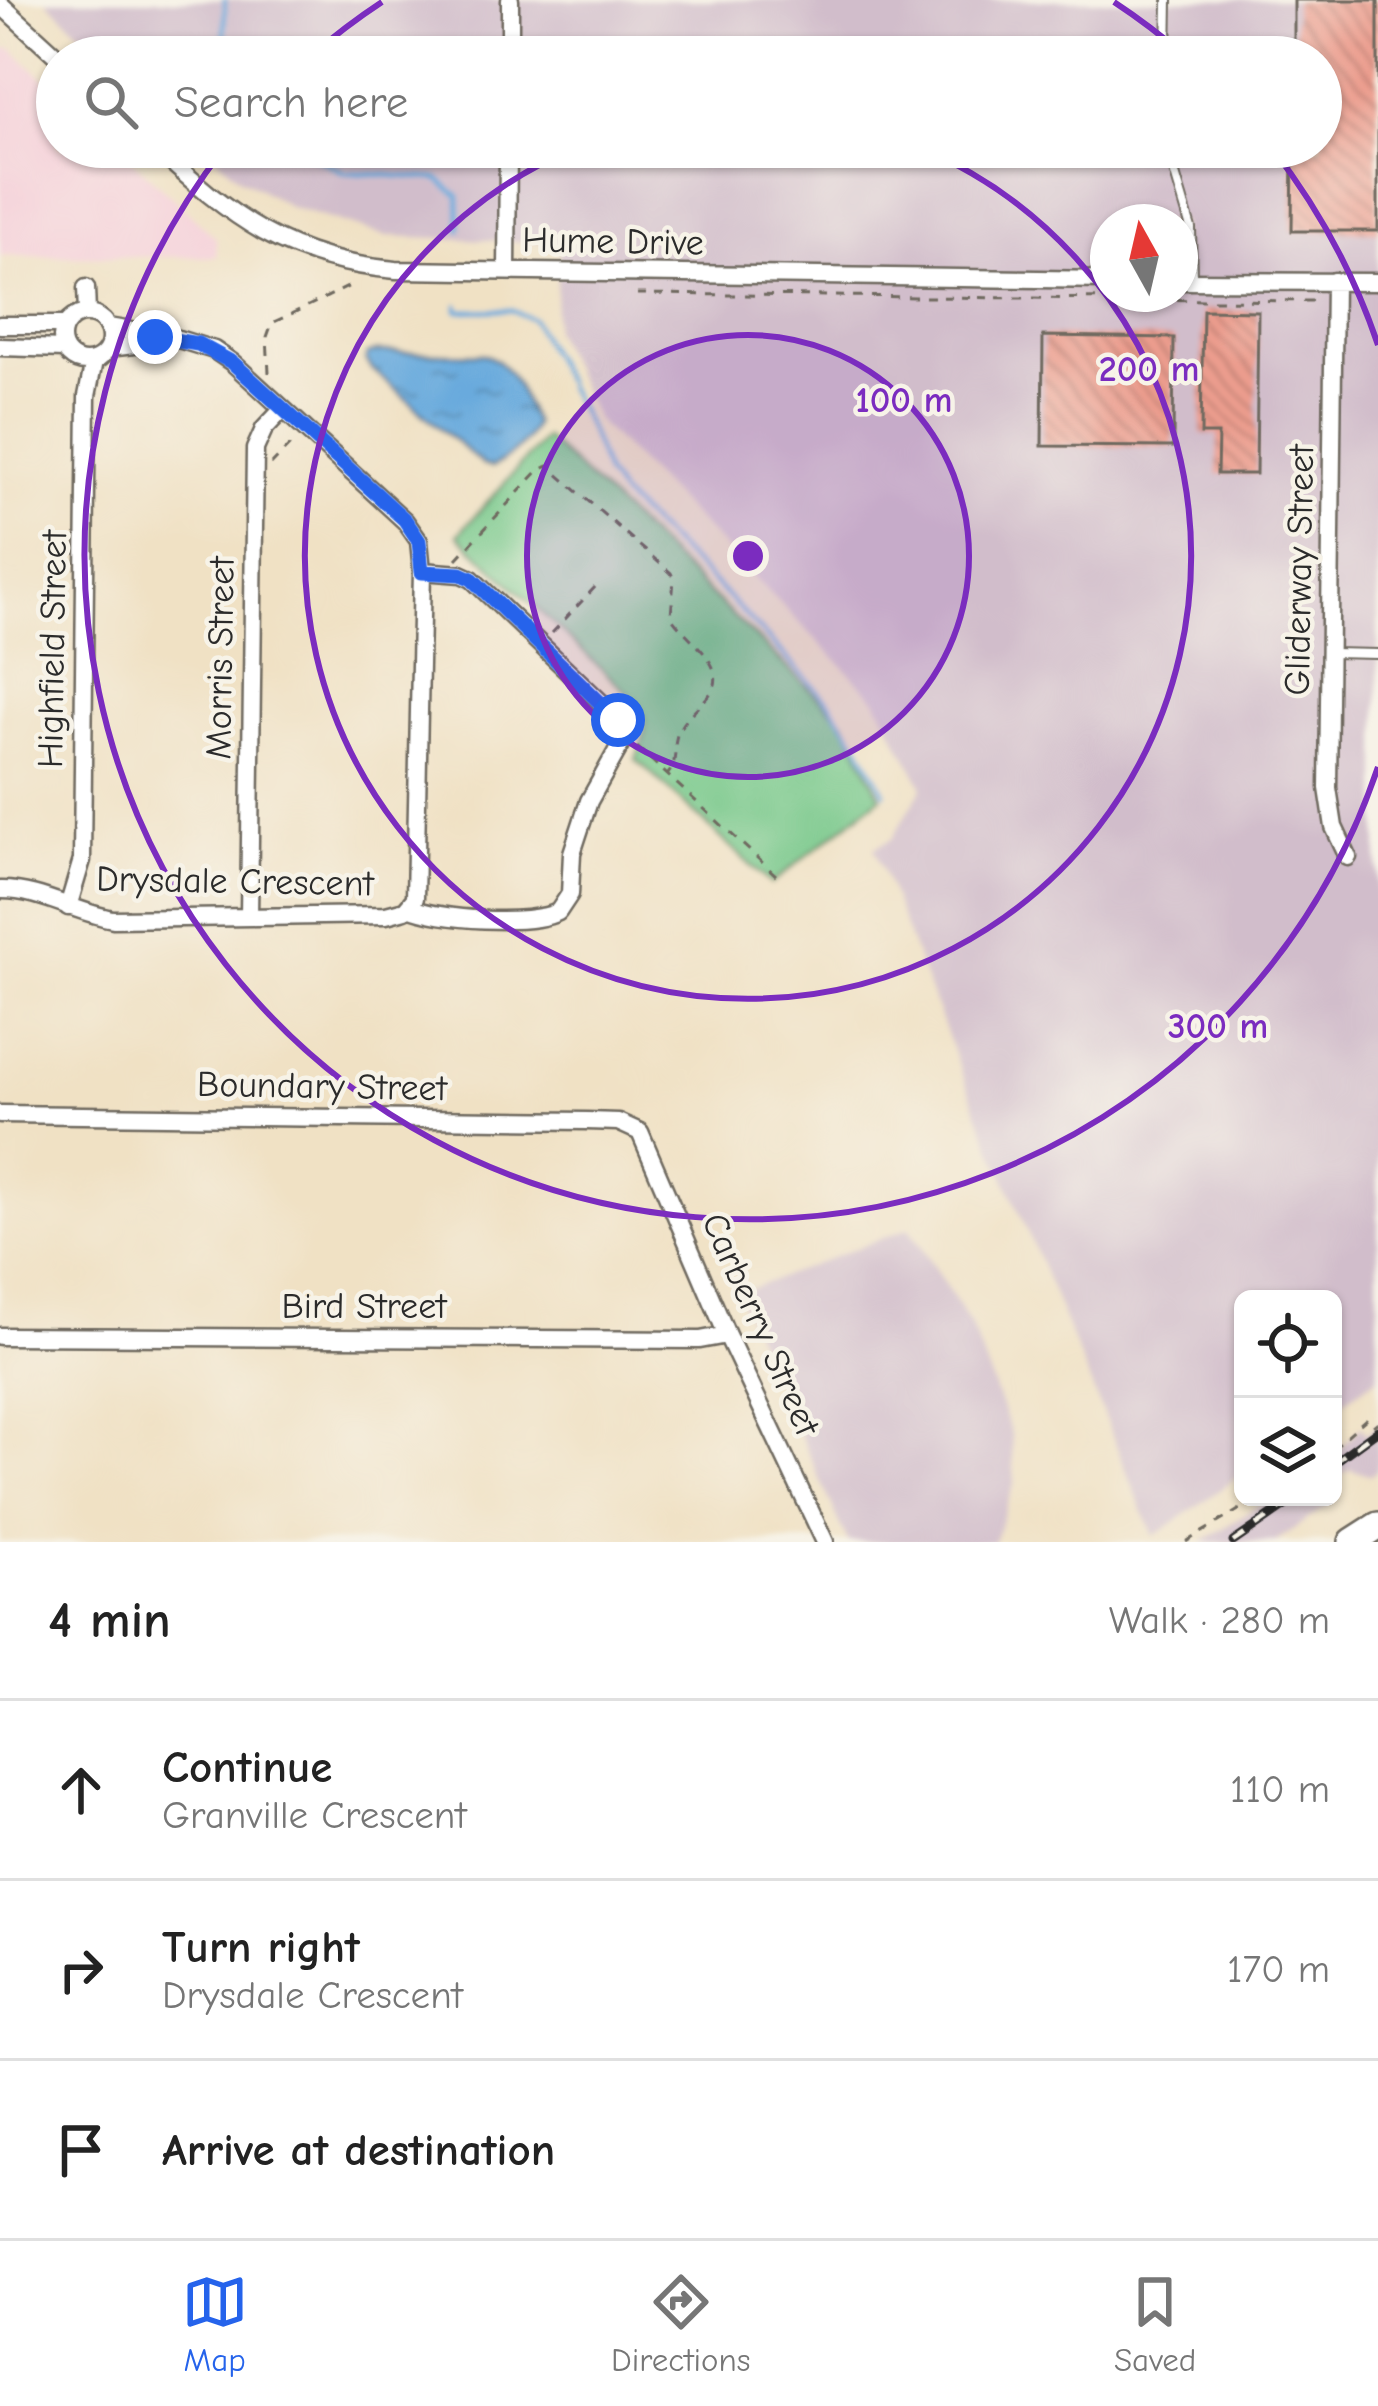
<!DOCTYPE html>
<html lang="en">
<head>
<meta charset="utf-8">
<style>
  body { margin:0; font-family:"Comic Neue",sans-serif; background:#f2f2f2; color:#222 }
  .controls { position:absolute; right:36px; bottom:36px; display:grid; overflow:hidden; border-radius:18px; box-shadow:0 3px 9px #0004 }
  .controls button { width:108px; height:108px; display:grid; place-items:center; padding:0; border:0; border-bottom:3px solid #e0e0e0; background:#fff; color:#222; font:60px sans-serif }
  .compass { position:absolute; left:1090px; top:204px; width:108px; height:108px; border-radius:50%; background:#fff; box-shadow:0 3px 9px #0004; rotate:352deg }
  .stop { position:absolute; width:36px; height:36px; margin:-27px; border:9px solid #2563eb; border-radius:50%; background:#fff }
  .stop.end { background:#2563eb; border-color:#fff; box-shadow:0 3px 12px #0008 }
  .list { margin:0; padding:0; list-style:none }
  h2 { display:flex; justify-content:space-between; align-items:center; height:156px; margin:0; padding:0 48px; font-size:51px }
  h2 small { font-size:39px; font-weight:400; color:#767676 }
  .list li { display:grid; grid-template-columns:78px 1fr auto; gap:36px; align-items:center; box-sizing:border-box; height:180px; padding:0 48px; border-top:3px solid #e0e0e0 }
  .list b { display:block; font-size:45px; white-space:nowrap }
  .list p { margin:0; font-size:39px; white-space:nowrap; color:#767676 }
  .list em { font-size:39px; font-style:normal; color:#767676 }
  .icon { flex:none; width:66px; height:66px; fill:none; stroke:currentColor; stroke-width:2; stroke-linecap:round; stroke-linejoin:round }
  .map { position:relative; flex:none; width:1378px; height:1542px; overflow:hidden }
  .search { position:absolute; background:#fff; box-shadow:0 3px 9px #0004; left:36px; right:36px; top:36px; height:132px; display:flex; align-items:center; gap:30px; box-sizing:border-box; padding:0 42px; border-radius:66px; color:#767676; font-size:45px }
  .sheet { height:696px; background:#fff }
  nav { display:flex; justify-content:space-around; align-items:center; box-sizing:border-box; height:168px; border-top:3px solid #e0e0e0; background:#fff; font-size:33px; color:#767676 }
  nav a { display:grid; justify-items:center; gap:6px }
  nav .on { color:#2563eb }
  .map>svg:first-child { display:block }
  .built { fill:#f5cfd9 }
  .industrial { fill:#d1bdcb; fill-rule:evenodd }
  .green { fill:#76c789; stroke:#50795a; stroke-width:3 }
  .water { fill:url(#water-ripples); stroke:#4a6a84; stroke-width:3 }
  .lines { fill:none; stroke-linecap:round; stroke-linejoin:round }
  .stream { stroke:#69aadd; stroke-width:4.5 }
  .building { fill:url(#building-back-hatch) }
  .service-casing { stroke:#706b61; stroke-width:12 }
  .minor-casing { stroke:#706b61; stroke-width:21 }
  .primary-casing { stroke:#706b61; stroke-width:32 }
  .path { stroke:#706b61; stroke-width:3; stroke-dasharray:9 9; stroke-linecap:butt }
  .service { stroke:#fff; stroke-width:8 }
  .minor { stroke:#fff; stroke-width:16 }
  .primary { stroke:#fff; stroke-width:27 }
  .rail-casing { stroke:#2b2b2b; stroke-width:9 }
  .rail { stroke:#f7f3e8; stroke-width:4.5; stroke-dasharray:14; stroke-linecap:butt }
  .route { stroke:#2563eb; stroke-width:15 }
  .ring { fill:none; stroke:#7b2cbf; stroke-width:6 }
  .labels { text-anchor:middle; stroke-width:9; stroke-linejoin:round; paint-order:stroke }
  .street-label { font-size:36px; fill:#2b2b2b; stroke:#f7f3e8 }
  .centre { fill:#7b2cbf; stroke:#f7f3e8; stroke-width:6 }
  .ring-label { font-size:36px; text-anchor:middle; font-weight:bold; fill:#7b2cbf; stroke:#f7f3e8; stroke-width:9; stroke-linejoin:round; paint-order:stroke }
</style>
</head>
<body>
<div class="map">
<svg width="1378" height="1542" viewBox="0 0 1378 1542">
  <defs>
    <pattern id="water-ripples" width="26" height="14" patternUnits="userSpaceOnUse" patternTransform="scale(3)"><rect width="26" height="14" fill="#69aadd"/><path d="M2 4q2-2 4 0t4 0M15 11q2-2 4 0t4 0" fill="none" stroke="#578bb3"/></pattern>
    <pattern id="building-back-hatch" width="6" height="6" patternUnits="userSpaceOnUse" patternTransform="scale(3)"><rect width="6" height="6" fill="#ec9d8e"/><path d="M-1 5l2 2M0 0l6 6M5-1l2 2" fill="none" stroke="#bf8074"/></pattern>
  </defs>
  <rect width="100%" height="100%" fill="#f7f3e8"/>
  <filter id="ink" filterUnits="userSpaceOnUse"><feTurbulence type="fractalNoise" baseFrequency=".00833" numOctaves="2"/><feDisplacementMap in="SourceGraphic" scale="24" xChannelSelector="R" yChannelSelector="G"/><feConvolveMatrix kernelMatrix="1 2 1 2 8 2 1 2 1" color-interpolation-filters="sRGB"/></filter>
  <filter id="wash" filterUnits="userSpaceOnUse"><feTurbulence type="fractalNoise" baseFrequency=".004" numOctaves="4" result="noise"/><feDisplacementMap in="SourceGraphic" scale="48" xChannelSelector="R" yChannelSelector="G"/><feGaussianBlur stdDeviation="2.7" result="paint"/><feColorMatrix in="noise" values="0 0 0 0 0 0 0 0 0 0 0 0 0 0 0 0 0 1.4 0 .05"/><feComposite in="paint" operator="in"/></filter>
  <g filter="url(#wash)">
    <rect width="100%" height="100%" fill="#f0e1c4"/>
    <path class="built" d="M0 49H12L57 90V147H118L216 238 217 257 0 256Z"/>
    <path class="industrial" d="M46 0H1378V1377L1333 1409V1299H1243V1473L1154 1537 957 1062 874 848 892 839 923 787 876 699 597 421 553 331 560 243 386 236 292 208 240 178 206 147H1321V57H108ZM1108 222H1180V294H1108Z
      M909 1228 970 1324 1011 1433 1015 1482 994 1542H848L737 1294Z
      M1378 1424V1469L1371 1475 1350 1469 1341 1474 1338 1498 1275 1542H1202L1271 1497H1333V1456L1361 1426 1366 1434Z"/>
    <path class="green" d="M545 438 845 722 881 797 771 884 636 759C645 738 649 722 638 703L458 535Z"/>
    <path class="water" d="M376 352 483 354C513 363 521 397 534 423 528 442 510 457 492 467L483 465 372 369 366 360 367 355Z"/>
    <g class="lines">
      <path class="stream" d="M224 57 225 0
        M296 147 344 172 438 179 459 196 460 230
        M458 305V311L510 310 532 319 590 431 606 475 622 497 719 588 831 704 860 746 885 793"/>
    </g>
    <g id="blocks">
      <path class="building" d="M1294 0H1378V231H1292L1293 147H1321V57H1294Z
        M1203 310 1258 311 1256 474H1217L1218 434H1201Z
        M1043 336 1174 338 1173 447 1042 446Z"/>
    </g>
  </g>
  <g filter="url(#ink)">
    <use href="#blocks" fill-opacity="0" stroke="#706b61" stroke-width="3"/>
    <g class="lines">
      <g class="service-casing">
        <path id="service" d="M1167 57 1168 0
          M1167 147 1191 228 1192 280
          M1331 653 1378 654"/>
      </g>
      <g class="minor-casing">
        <path id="minor" d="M0 4 58 57
          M510 57V0
          M155 147C232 218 287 261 396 270L1108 280
          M507 271 508 147
          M1180 281 1378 282
          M1334 281 1328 788 1334 827 1348 857
          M86 288 87 313
          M62 338a24 24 0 1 1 48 0a24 24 0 1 1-48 0Z
          M0 325H65
          M0 347 64 349
          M108 348 143 344 155 337
          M0 890C39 889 74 912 113 919L386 915 405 910 415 898 422 571 419 541 405 521 233 363 214 350 178 339 108 327
          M68 907 82 860 87 396 94 361
          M409 907C438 920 530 926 558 912L570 894 572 853 589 801 622 742V728L611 712 472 579 461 574 422 571
          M249 917 255 449 264 429 282 410
          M0 1114 587 1121 618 1122 640 1132 727 1335 825 1542
          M0 1336 700 1340 727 1335"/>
      </g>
      <g class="primary-casing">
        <path id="primary" d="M1353 1542 1378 1526"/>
      </g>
      <path class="path" d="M637 294 1312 301
        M269 373 267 337 272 323 350 286
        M271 465 293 442
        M457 559 538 471 548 466 671 573 674 579 671 616C684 637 732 667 710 694 700 706 685 717 679 730 671 746 680 761 667 775
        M552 633 597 585
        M637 747 778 877
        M1333 1448 1366 1419 1373 1426 1378 1422
        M1186 1542 1260 1497"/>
      <use href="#service" class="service"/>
      <use href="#minor" class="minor"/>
      <use href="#primary" class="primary"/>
      <g class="rail-casing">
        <path id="rail" d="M1333 1463 1378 1430
          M1233 1542 1298 1497"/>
      </g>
      <use href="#rail" class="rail"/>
    </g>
  </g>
  <g class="lines" filter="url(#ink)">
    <path class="route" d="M155 337 198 344 233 363 405 520 419 541 422 572 461 574 472 579 618 720"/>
  </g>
  <circle cx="748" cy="556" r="221" fill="#7b2cbf" fill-opacity=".12"/>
  <g class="ring">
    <circle cx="748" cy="556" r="221"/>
    <path d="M921 148A443 443 0 1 1 575 148"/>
    <path d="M1378 767A664 664 0 1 1 225 147M312 55A664 664 0 0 1 382 2M1114 2A664 664 0 0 1 1184 55M1271 147A664 664 0 0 1 1378 345"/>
  </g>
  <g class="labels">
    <g class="street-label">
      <text transform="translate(613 240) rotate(1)" y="13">Hume Drive</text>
      <text transform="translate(1298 570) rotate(-89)" y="13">Gliderway Street</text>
      <text transform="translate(51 649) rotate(-89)" y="13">Highfield Street</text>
      <text transform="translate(219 658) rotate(-89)" y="13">Morris Street</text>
      <text transform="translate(235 880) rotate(1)" y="13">Drysdale Crescent</text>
      <text transform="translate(322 1085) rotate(1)" y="13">Boundary Street</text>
      <text x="364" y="1318">Bird Street</text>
      <text transform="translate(762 1324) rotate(66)" y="13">Carberry Street</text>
    </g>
  </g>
  <circle cx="748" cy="556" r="18" class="centre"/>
  <g class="ring-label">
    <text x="1149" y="381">200 m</text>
    <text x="904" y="412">100 m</text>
    <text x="1218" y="1038">300 m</text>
  </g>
</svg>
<div class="controls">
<button><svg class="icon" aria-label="locate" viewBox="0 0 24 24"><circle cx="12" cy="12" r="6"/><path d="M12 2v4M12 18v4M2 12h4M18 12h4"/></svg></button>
<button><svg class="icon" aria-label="layers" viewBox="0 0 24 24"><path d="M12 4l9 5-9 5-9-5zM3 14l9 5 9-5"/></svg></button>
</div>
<svg class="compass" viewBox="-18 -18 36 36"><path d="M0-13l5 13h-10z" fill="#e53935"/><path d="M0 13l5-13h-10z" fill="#767676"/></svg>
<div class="stop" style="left:618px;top:720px"></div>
<div class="stop end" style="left:155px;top:337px"></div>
<div class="search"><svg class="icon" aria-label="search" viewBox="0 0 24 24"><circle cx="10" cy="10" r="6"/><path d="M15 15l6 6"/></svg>Search here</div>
</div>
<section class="sheet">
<h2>4 min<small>Walk · 280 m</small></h2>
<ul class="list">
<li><svg class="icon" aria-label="ahead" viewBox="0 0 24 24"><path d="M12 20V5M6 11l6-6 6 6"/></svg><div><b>Continue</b><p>Granville Crescent</p></div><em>110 m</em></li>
<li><svg class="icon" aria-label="right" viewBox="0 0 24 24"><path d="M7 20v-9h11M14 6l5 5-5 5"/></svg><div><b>Turn right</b><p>Drysdale Crescent</p></div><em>170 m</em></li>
<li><svg class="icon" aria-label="arrive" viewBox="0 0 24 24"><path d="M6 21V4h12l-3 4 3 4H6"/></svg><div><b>Arrive at destination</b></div></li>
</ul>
</section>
<nav>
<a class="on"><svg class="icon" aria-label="map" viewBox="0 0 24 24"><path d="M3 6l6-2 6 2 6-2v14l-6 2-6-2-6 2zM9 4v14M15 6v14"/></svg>Map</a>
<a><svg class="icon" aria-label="directions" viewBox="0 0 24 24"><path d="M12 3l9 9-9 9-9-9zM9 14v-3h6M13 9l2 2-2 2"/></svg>Directions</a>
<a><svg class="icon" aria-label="saved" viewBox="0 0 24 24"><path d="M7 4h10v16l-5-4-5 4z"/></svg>Saved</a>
</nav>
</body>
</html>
